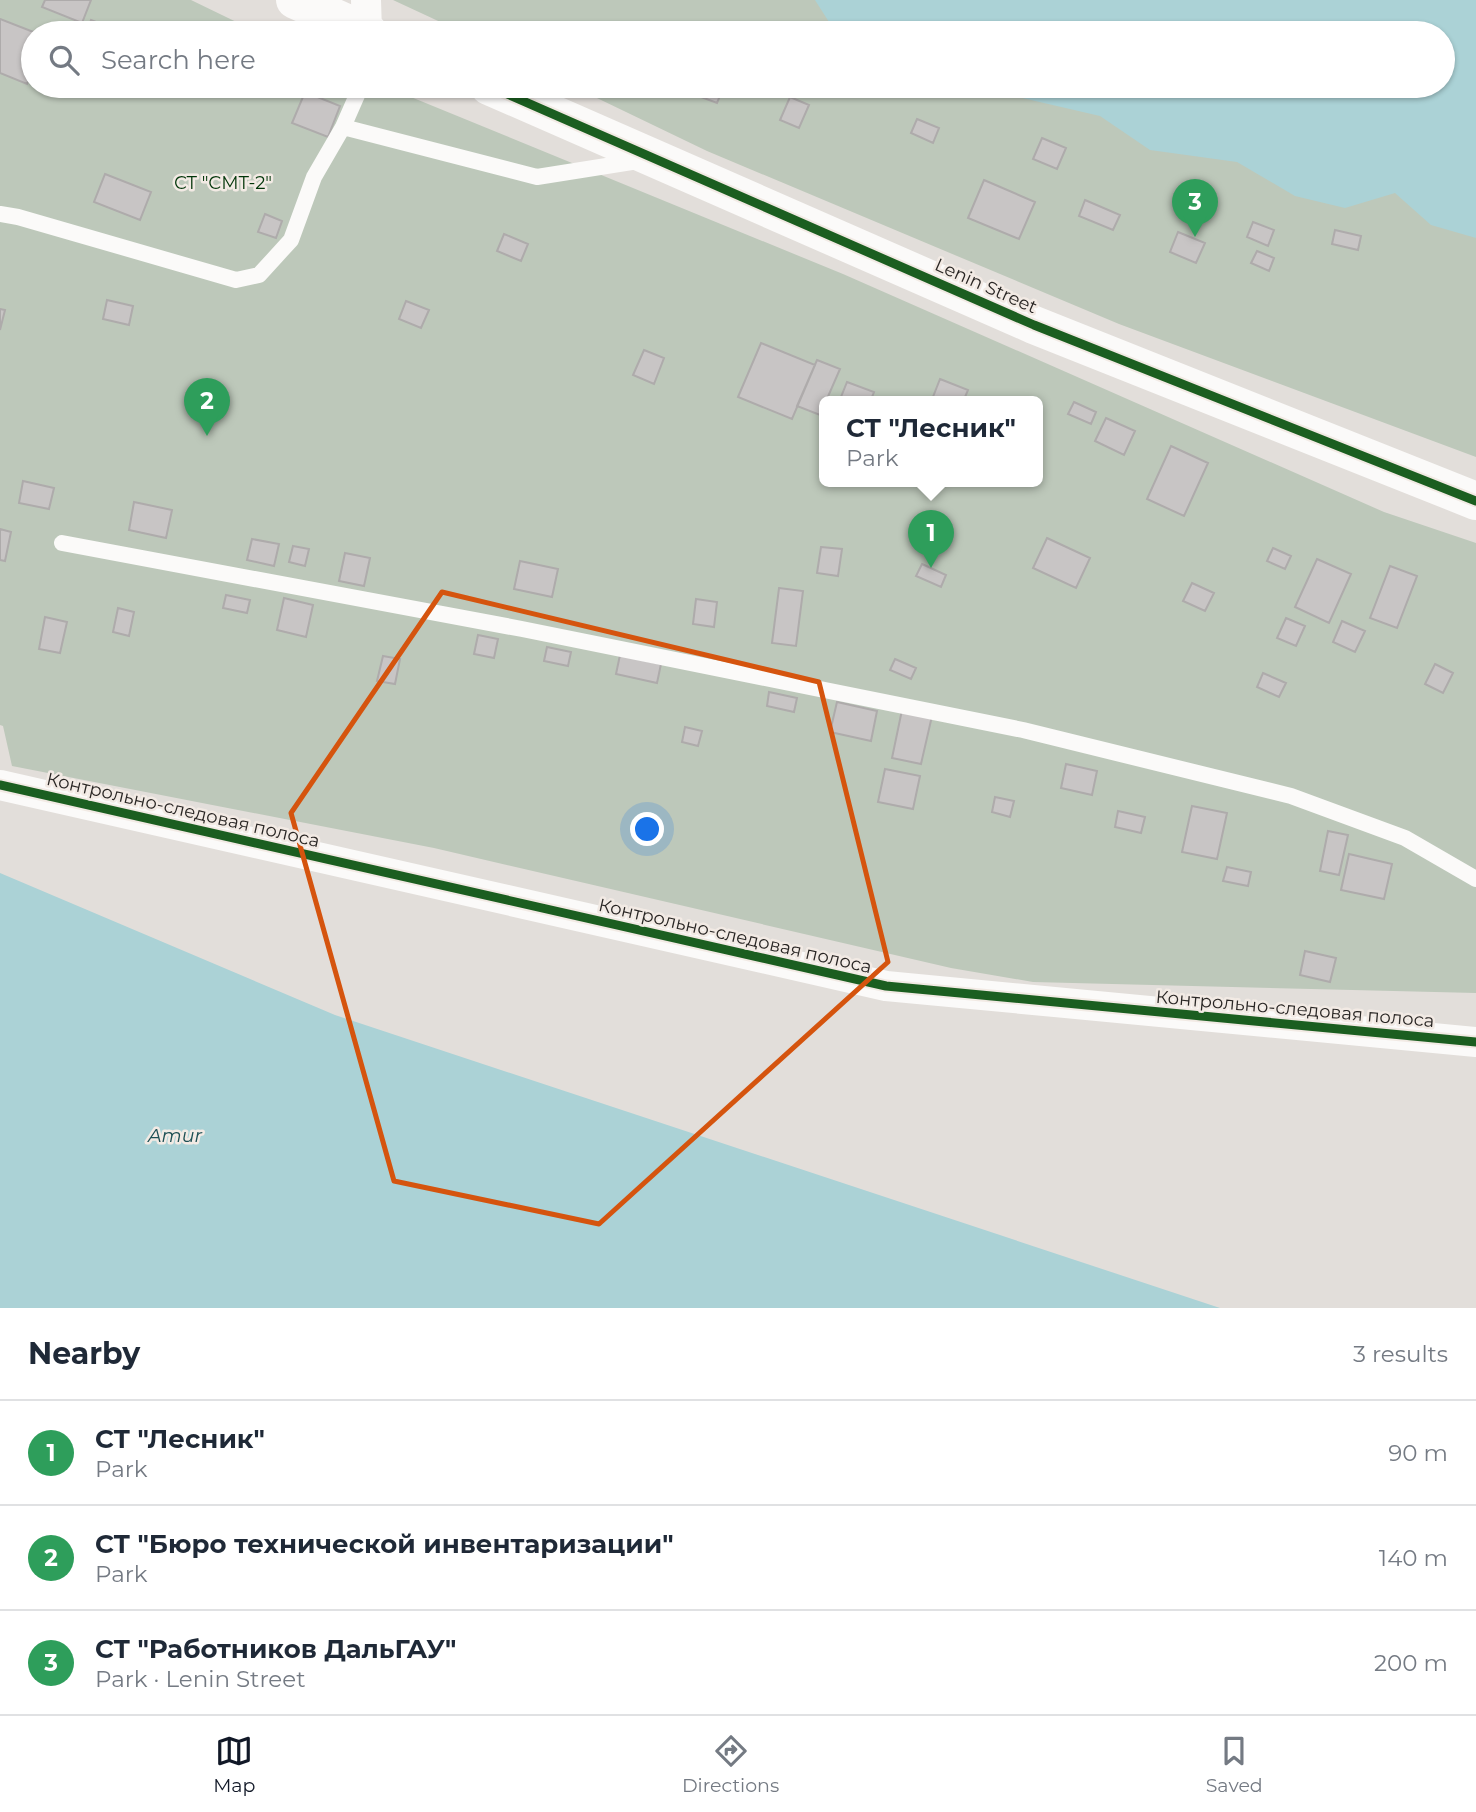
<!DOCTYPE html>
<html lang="en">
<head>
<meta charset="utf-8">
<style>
  body { margin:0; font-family:Montserrat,sans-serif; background:#f6f6f7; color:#1f2937 }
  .you { position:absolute; left:648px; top:830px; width:24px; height:24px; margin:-18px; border:5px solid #fff; border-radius:50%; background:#1a73e8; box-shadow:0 0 0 10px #1a73e833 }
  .badge { display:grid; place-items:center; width:46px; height:46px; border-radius:50%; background:#111827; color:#fff; font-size:23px; font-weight:700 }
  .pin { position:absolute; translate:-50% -58px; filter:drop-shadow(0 2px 4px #0008) }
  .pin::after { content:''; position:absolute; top:37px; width:24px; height:21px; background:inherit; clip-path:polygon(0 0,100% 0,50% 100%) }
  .popup { position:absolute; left:819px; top:396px; width:224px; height:91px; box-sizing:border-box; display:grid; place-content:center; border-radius:10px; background:#fff; filter:drop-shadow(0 2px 5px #0005); font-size:23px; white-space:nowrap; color:#747a83 }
  .popup b { font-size:26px; color:#1f2937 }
  .popup::after { content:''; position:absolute; left:50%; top:100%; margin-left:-14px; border:14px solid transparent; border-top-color:#fff }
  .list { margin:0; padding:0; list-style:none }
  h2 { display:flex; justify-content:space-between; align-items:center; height:91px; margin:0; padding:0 28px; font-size:30px }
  h2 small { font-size:23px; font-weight:400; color:#747a83 }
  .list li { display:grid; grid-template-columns:46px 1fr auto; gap:21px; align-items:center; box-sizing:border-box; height:105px; padding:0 28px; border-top:2px solid #e0e1e3 }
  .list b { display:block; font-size:26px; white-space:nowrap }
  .list p { margin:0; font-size:23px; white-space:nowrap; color:#747a83 }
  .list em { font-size:23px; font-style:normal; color:#747a83 }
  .icon { flex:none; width:38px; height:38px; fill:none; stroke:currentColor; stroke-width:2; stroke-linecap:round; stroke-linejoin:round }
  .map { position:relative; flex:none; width:1476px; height:1308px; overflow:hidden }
  .search { position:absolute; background:#fff; box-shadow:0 2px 5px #0004; left:21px; right:21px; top:21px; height:77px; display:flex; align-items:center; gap:18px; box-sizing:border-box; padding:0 24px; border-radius:38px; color:#747a83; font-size:26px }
  .sheet { height:406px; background:#fff }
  nav { display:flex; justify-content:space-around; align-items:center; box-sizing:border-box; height:98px; border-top:2px solid #e0e1e3; background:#fff; font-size:19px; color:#747a83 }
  nav a { display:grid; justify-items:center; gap:4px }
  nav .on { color:#111827 }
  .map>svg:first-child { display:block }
  .green { fill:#bdc8ba; fill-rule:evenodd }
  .water { fill:#abd2d6 }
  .building { fill:#c8c5c5; stroke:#aeabab; stroke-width:2 }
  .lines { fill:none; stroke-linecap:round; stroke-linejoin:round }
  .service { stroke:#fbfaf9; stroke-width:16 }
  .minor { stroke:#fbfaf9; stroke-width:30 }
  .tertiary { stroke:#fbfaf9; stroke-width:38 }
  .cycleway-casing { stroke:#f2eae4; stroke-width:13 }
  .cycleway { stroke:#1b5e20; stroke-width:9 }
  .marked { fill:none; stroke:#d5540e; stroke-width:5; stroke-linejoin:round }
  .labels { text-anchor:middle; stroke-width:5; stroke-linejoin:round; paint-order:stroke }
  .park-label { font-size:18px; fill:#003508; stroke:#f2eae4 }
  .street-label { font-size:18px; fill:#282523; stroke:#f2eae4 }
  .water-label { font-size:19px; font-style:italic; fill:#1d4f54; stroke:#f2eae4 }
</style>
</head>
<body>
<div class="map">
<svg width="1476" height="1308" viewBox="0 0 1476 1308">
  <rect width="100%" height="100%" fill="#e2deda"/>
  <path class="green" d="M0 0H191L259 33H33V86H384L843 274 1384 512 1476 543V993L1033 982 951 968 434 848 12 766 3 726 0 725ZM824 402H1038V482H824Z
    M393 0H1476V457L1119 324 707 151 572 86H1443V33H464Z"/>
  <path class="water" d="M815 0H1476V238L1431 225 1395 193 1345 208 1295 196 1237 162 1150 150 1100 116 1001 93 984 86H1443V33H836Z
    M0 873 335 1015 1220 1308H0Z"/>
  <path class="building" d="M45 0H91L82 23 42 7Z
    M0 19 36 33H33V68L27 84 0 73Z
    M91 20 123 33H86Z
    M142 86H162L159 93Z
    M697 86H724L717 103 693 94Z
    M305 92 340 106 328 137 292 123Z
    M790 97 809 105 799 128 780 120Z
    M917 119 939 128 933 143 911 133Z
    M1042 138 1066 148 1057 169 1033 159Z
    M105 174 151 192 140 220 94 202Z
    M984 180 1035 202 1019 239 968 218Z
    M1085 200 1120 215 1113 230 1079 216Z
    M265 214 282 221 276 238 258 232Z
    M1253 222 1274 230 1268 246 1247 237Z
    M1335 230 1361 236 1358 250 1332 244Z
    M1178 232 1205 243 1196 263 1170 252Z
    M504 234 528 244 521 261 497 251Z
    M1257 251 1274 258 1269 271 1251 263Z
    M107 300 133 306 129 325 103 319Z
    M406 301 429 310 421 328 399 319Z
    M0 309 5 310 0 330Z
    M761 343 815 365 792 419 738 397Z
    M644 350 664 358 654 384 633 375Z
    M817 360 840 369 820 415 797 406Z
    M940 379 968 390 963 402H931Z
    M847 382 874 392 870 402H839Z
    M1074 402 1096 412 1091 424 1068 414Z
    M1106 418 1135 431 1124 455 1095 441Z
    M1171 446 1208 463 1184 516 1147 499Z
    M23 481 54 488 49 509 19 503Z
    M134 502 172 510 166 538 129 530Z
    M0 529 11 532 5 561 0 560Z
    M1047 538 1090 558 1076 588 1033 568Z
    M252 539 279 544 274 566 247 560Z
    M293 546 309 549 305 566 289 562Z
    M821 547 842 549 838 576 817 573Z
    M1273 548 1291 556 1285 569 1267 561Z
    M345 553 370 558 364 586 339 581Z
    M1317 559 1351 574 1329 623 1295 607Z
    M520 561 558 569 552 597 514 589Z
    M922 564 946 575 941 587 916 576Z
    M1390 566 1417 576 1397 628 1370 618Z
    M1192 583 1214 593 1205 611 1183 601Z
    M779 588 803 591 796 646 772 643Z
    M226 595 250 600 247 613 223 608Z
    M284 598 313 605 306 637 277 630Z
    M696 599 717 602 714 627 693 624Z
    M118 608 134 612 129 636 113 632Z
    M45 617 67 622 60 653 39 649Z
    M1286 618 1305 626 1296 646 1277 638Z
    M1342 621 1365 631 1355 652 1333 642Z
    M478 635 498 639 494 658 474 654Z
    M547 647 571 652 568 666 544 661Z
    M620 655 661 664 657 683 616 674Z
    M383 656 400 659 395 684 377 681Z
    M895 659 916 668 911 679 890 670Z
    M1435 664 1453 673 1443 693 1425 684Z
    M1263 673 1286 683 1279 697 1257 687Z
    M769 692 797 698 794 712 767 706Z
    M837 702 877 711 871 741 830 732Z
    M902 710 932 716 921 764 892 758Z
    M685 727 702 731 698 746 682 742Z
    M1066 764 1097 771 1092 795 1061 788Z
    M885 769 920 776 913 809 878 802Z
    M995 797 1014 801 1010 817 992 812Z
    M1192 806 1227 813 1217 859 1182 852Z
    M1118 811 1145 817 1141 833 1115 827Z
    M1328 831 1348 835 1339 875 1320 871Z
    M1349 854 1392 864 1384 899 1341 890Z
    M1227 867 1251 872 1248 886 1223 881Z
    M1305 951 1336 958 1330 982 1300 975Z"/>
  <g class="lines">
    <path class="service" d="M343 127 537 177 638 161
      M0 214 18 217 236 280 259 275 291 240 314 177 343 127 361 86
      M62 543 522 629 1023 730 1291 796 1405 838 1476 879"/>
    <path class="minor" d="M366 0 367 32
      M0 785 886 986 1476 1042"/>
    <path class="tertiary" d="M295 0 369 33
      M489 86 1034 325 1476 501"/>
    <g class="cycleway-casing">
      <path id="cycleway" d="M489 86 1034 325 1476 501
        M0 785 886 986 1476 1042"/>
    </g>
    <use href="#cycleway" class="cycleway"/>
  </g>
  <path class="marked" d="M442 592 819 682 888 962 599 1224 394 1181 291 813Z"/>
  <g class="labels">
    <g class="park-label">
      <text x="223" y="189">СТ "СМТ-2"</text>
    </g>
    <g class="street-label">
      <text transform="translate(986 286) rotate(24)" y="6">Lenin Street</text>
      <text transform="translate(183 810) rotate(13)" y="6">Контрольно-следовая полоса</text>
      <text transform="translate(735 936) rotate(13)" y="6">Контрольно-следовая полоса</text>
      <text transform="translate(1295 1009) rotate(5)" y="6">Контрольно-следовая полоса</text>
    </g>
    <g class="water-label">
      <text x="175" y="1142">Amur</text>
    </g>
  </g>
</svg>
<div class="you"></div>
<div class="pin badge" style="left:931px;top:568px;background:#2e9e5b">1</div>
<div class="popup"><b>СТ &quot;Лесник&quot;</b>Park</div>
<div class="pin badge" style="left:207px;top:436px;background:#2e9e5b">2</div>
<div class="pin badge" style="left:1195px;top:237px;background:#2e9e5b">3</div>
<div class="search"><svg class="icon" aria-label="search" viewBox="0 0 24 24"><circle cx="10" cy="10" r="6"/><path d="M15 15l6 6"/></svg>Search here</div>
</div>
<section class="sheet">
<h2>Nearby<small>3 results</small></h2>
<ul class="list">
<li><span class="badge" style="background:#2e9e5b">1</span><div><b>СТ &quot;Лесник&quot;</b><p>Park</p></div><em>90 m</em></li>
<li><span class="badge" style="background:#2e9e5b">2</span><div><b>СТ &quot;Бюро технической инвентаризации&quot;</b><p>Park</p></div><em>140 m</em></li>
<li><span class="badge" style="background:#2e9e5b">3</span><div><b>СТ &quot;Работников ДальГАУ&quot;</b><p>Park · Lenin Street</p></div><em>200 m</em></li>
</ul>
</section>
<nav>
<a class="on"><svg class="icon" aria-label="map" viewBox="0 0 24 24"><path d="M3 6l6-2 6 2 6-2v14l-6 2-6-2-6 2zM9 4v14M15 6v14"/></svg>Map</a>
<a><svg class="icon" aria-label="directions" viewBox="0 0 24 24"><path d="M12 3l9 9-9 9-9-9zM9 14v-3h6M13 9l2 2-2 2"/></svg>Directions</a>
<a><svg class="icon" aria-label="saved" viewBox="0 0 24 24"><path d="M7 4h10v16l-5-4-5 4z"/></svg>Saved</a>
</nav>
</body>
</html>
